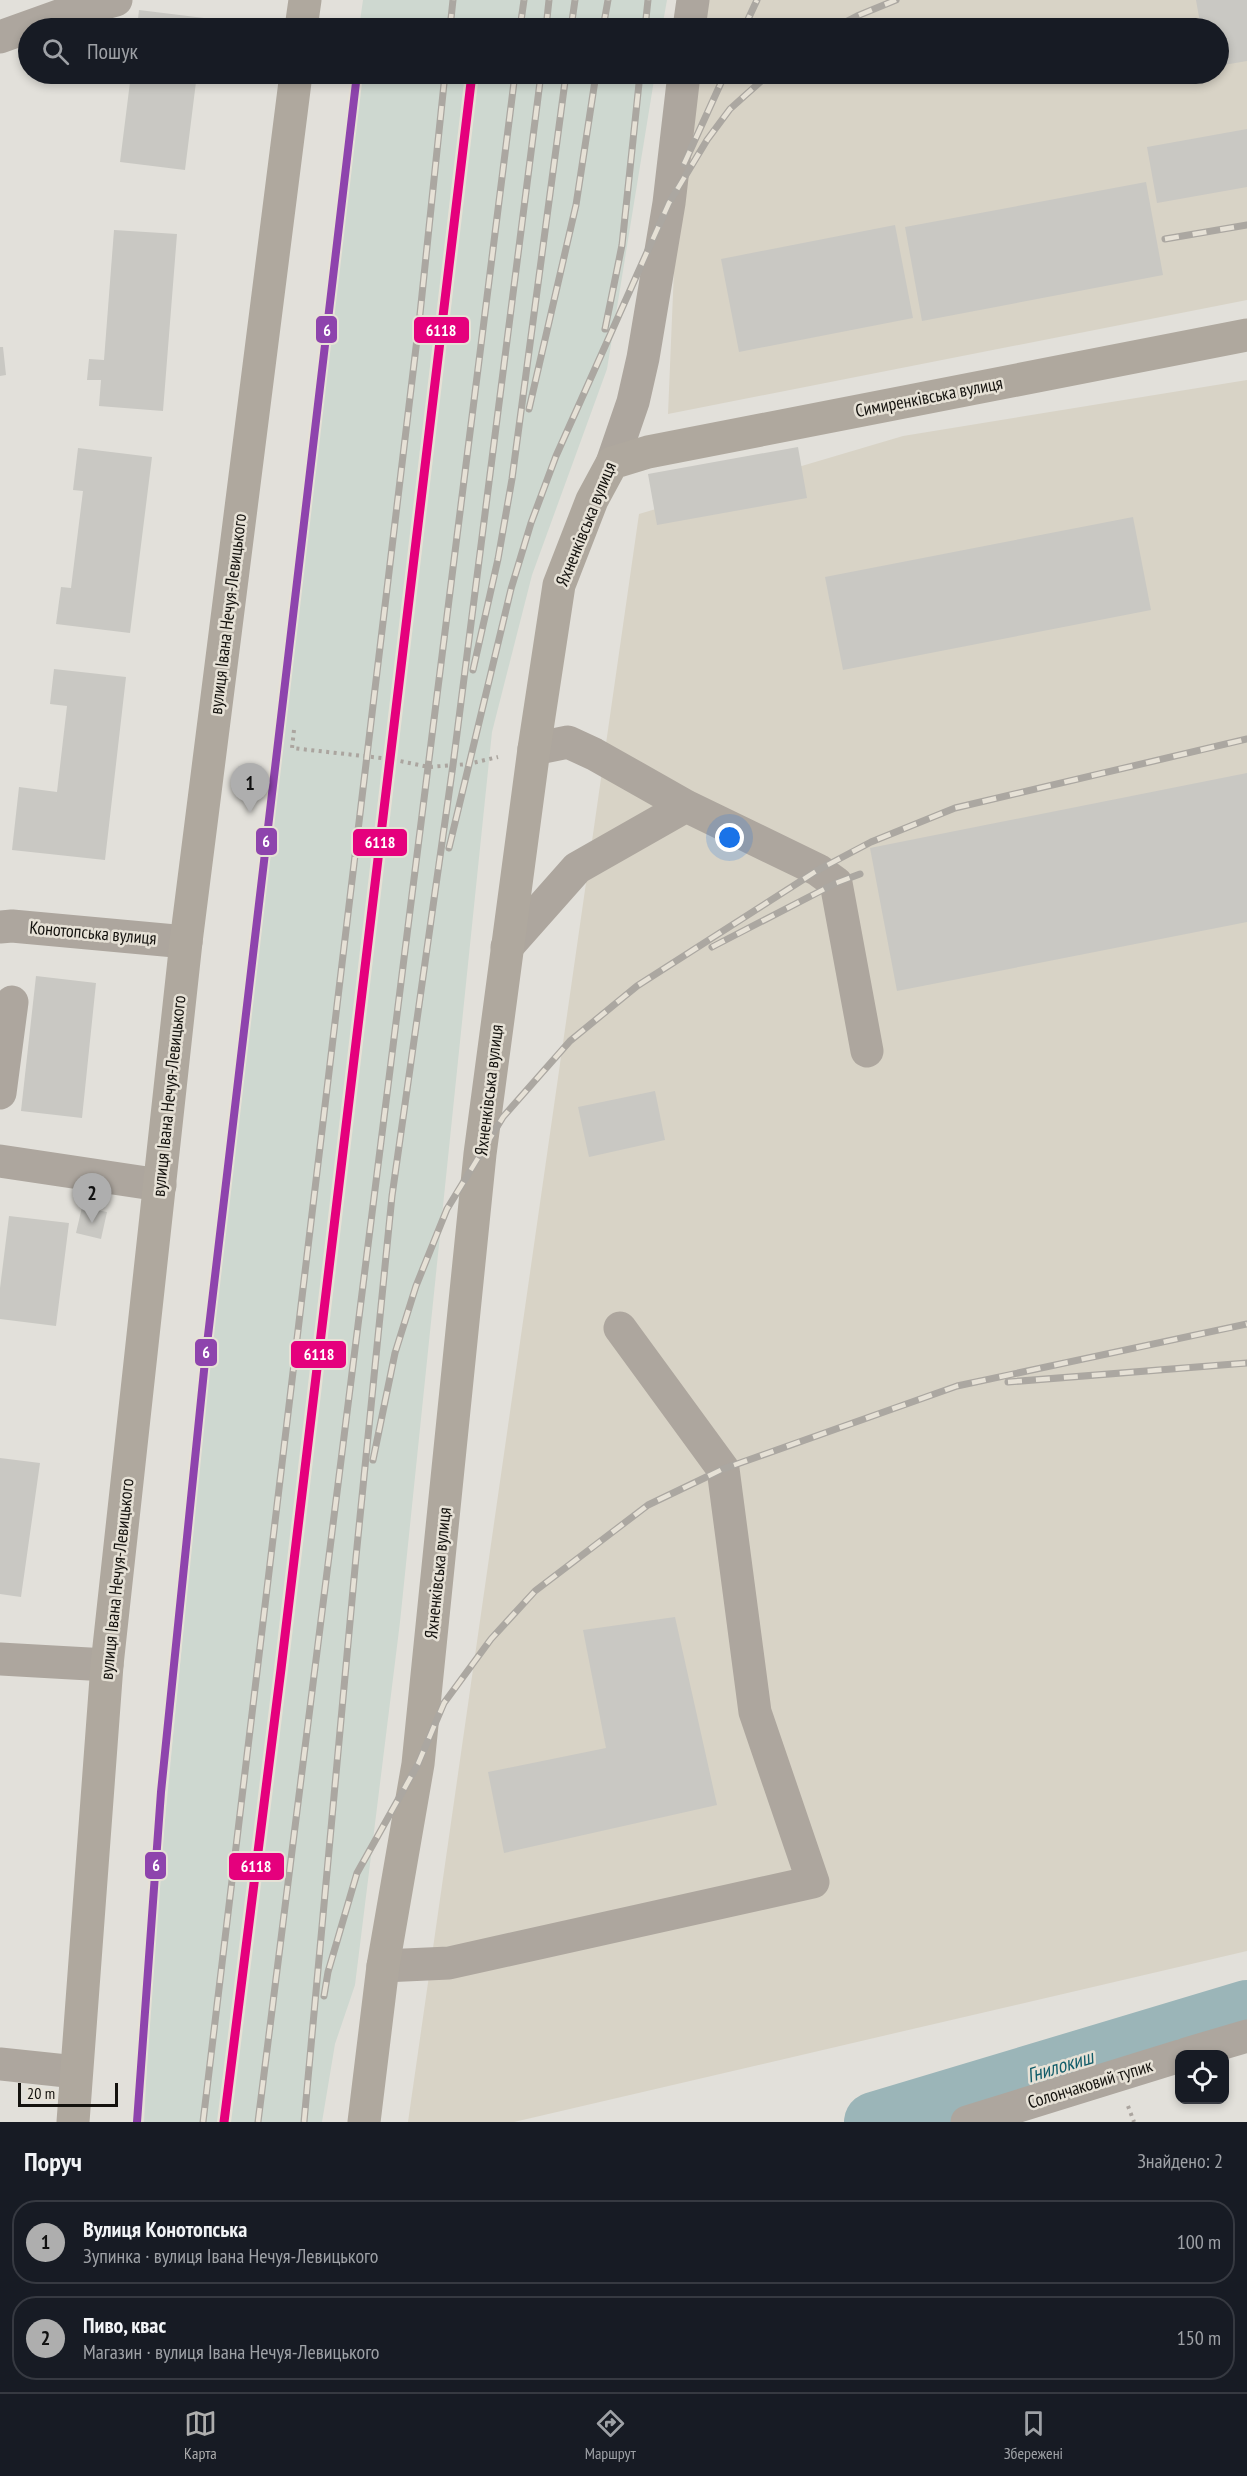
<!DOCTYPE html>
<html lang="uk">
<head>
<meta charset="utf-8">
<style>
  body { margin:0; font-family:"PT Sans Narrow",sans-serif; background:#242831; color:#f1f3f6 }
  .controls { position:absolute; right:18px; bottom:18px; display:grid; overflow:hidden; border-radius:12px; box-shadow:0 3px 9px #0003 }
  .controls button { width:54px; height:54px; display:grid; place-items:center; padding:0; border:0; border-bottom:2px solid #363941; background:#171b24; color:#f1f3f6; font:30px sans-serif }
  .scale { position:absolute; left:18px; bottom:15px; width:100px; box-sizing:border-box; padding-left:6px; border:3px solid #14120e; border-top:0; font-size:16px; line-height:21px; white-space:nowrap; color:#14120e; -webkit-text-stroke:4px #e6e1d6; paint-order:stroke }
  .you { position:absolute; left:730px; top:838px; width:21px; height:21px; margin:-15px; border:4px solid #fff; border-radius:50%; background:#1a73e8; box-shadow:0 0 0 9px #1a73e833 }
  .badge { display:grid; place-items:center; width:39px; height:39px; border-radius:50%; background:#aeaeae; color:#111; font-size:20px; font-weight:700 }
  .pin { position:absolute; translate:-50% -50px; filter:drop-shadow(0 2px 3px #0008) }
  .pin::after { content:''; position:absolute; top:32px; width:21px; height:18px; background:inherit; clip-path:polygon(0 0,100% 0,50% 100%) }
  .list { margin:0; padding:0; list-style:none }
  h2 { display:flex; justify-content:space-between; align-items:center; height:78px; margin:0; padding:0 24px; font-size:26px }
  h2 small { font-size:20px; font-weight:400; color:#9ea1a6 }
  .list li { display:grid; grid-template-columns:39px 1fr auto; gap:18px; align-items:center; box-sizing:border-box; height:84px; margin:0 12px 12px; padding:0 12px; border:2px solid #363941; border-radius:24px }
  .list b { display:block; font-size:22px; white-space:nowrap }
  .list p { margin:0; font-size:20px; white-space:nowrap; color:#9ea1a6 }
  .list em { font-size:20px; font-style:normal; color:#9ea1a6 }
  .icon { flex:none; width:33px; height:33px; fill:none; stroke:currentColor; stroke-width:2; stroke-linecap:round; stroke-linejoin:round }
  .map { position:relative; flex:none; width:1247px; height:2122px; overflow:hidden }
  .search { position:absolute; background:#171b24; box-shadow:0 3px 9px #0003; left:18px; right:18px; top:18px; height:66px; display:flex; align-items:center; gap:15px; box-sizing:border-box; padding:0 21px; border-radius:33px; color:#9ea1a6; font-size:22px }
  .sheet { height:270px; background:#171b24 }
  nav { display:flex; justify-content:space-around; align-items:center; box-sizing:border-box; height:84px; border-top:2px solid #363941; background:#171b24; font-size:16px; color:#9ea1a6 }
  nav a { display:grid; justify-items:center; gap:3px }
  nav .on { color:#aeaeae }
  .map>svg:first-child { display:block }
  .built { fill:#d8d3c6 }
  .green { fill:#ced8d0 }
  .lines { fill:none; stroke-linecap:round; stroke-linejoin:round }
  .river { stroke:#9bb5b8; stroke-width:60 }
  .building { fill:#c9c8c3 }
  .path { stroke:#aba59f; stroke-width:4; stroke-dasharray:3 4.5; stroke-linecap:butt }
  .minor { stroke:#ada69e; stroke-width:33 }
  .major { stroke:#afa89e; stroke-width:33 }
  .rail-casing { stroke:#aba7a1; stroke-width:7 }
  .rail { stroke:#e6e1d6; stroke-width:4.5; stroke-dasharray:14; stroke-linecap:butt }
  .rail-1-casing { stroke:#e6e1d6; stroke-width:14 }
  .rail-1 { stroke:#e5007d; stroke-width:9 }
  .tram-1-casing { stroke:#e6e1d6; stroke-width:12 }
  .tram-1 { stroke:#8e44ad; stroke-width:8 }
  .labels { text-anchor:middle; stroke-width:5; stroke-linejoin:round; paint-order:stroke }
  .street-label { font-size:18px; fill:#14120e; stroke:#e6e1d6 }
  .water-label { font-size:20px; font-style:italic; fill:#125d6a; stroke:#e6e1d6 }
  .line-badge { stroke:#e6e1d6; stroke-width:2 }
  .badge-label { font-size:16px; text-anchor:middle; font-weight:bold; fill:#fff }
</style>
</head>
<body>
<div class="map">
<svg width="1247" height="2122" viewBox="0 0 1247 2122">
  <rect width="100%" height="100%" fill="#e2e0da"/>
  <path class="built" d="M706 0H1247V300L668 414 674 270 697 74H1218V28H703Z
    M1247 380V1951L514 2122H408L639 514 903 436Z"/>
  <path class="green" d="M363 0H667L662 28H359Z
    M355 74H655L607 369 532 575 492 732 400 1622 355 1985 335 2044 322 2122H144L154 1934 246 980 306 524Z"/>
  <g class="lines">
    <path class="river" d="M874 2122 1247 2010"/>
  </g>
  <path class="building" d="M1196 0H1247V61L1218 66V28H1201Z
    M139 10 204 18 203 28H137Z
    M131 74H197L185 170 120 162Z
    M1247 129V187L1157 203 1147 147Z
    M1146 182 1163 275 922 321 905 227Z
    M895 225 913 318 739 352 721 259Z
    M114 230 177 234 163 411 99 406 101 380H87L89 359 104 360Z
    M0 347H3L6 375 0 376Z
    M798 447 807 498 657 525 648 474Z
    M78 448 152 457 130 633 56 624 61 587 71 588 83 491 73 490Z
    M1133 517 1151 610 843 670 825 577Z
    M54 669 126 677 105 860 12 850 19 787 57 792 67 706 50 704Z
    M1247 773V922L897 991 870 848Z
    M36 976 96 983 82 1118 21 1111Z
    M655 1091 665 1140 589 1157 578 1107Z
    M82 1207 107 1212 101 1239 76 1233Z
    M9 1216 69 1223 56 1326 0 1319V1288Z
    M0 1458 40 1463 21 1597 0 1594Z
    M675 1617 717 1805 504 1853 488 1772 606 1748 583 1630Z"/>
  <g class="lines">
    <path class="path" d="M294 730 292 748 390 759 429 767 468 764 498 757
      M1128 2106 1134 2122"/>
    <path class="minor" d="M689 28 693 0
      M0 37 67 13 116 0
      M612 463 633 402 643 358 669 203 684 74
      M534 749 568 742 594 754 686 806 818 870 836 883 867 1051
      M0 927 12 926 186 942
      M507 947 577 868 686 806
      M0 1093 12 1002
      M0 1161 160 1185
      M0 1659 107 1665
      M383 1966 449 1963 813 1882 755 1712 723 1469 620 1328
      M1186 2054 1247 2036
      M0 2064 76 2072
      M967 2122 1180 2056"/>
    <path class="major" d="M301 28 305 0
      M73 2122 107 1665 186 942 296 74
      M364 2122 383 1966 418 1764 480 1154 534 749 559 585 592 500 612 463 648 452 1247 335"/>
    <g class="rail-casing">
      <path id="rail" d="M450 28 453 0
        M520 28 524 0
        M546 28 549 0
        M571 28 575 0
        M603 28 608 0
        M645 28 648 0
        M744 28 757 0
        M834 28 857 16 896 0
        M684 164 725 74
        M1165 239 1247 225
        M605 329 622 245 640 74
        M529 409 576 205 596 74
        M473 670 498 559 512 479 566 74
        M449 848 511 589 531 523 556 456 669 203 707 140 730 109 769 74
        M712 947 836 883 860 874
        M1008 1382 1247 1363
        M373 1460 395 1353 416 1286 447 1209 503 1117 570 1041 637 986 818 870 871 842 955 808 1247 739
        M324 1996 328 1972 357 1873 418 1764 444 1703 491 1639 535 1591 648 1505 723 1469 957 1386 1247 1324
        M203 2122 420 314 445 74
        M258 2122 515 74
        M304 2122 356 1557 392 1196 453 765 541 74"/>
    </g>
    <use href="#rail" class="rail"/>
    <g class="rail-1-casing">
      <path id="rail-1" d="M224 2122 281 1669 472 74"/>
    </g>
    <use href="#rail-1" class="rail-1"/>
    <g class="tram-1-casing">
      <path id="tram-1" d="M137 2122 161 1792 205 1361 357 74"/>
    </g>
    <use href="#tram-1" class="tram-1"/>
  </g>
  <g class="labels">
    <g class="street-label">
      <text transform="translate(929 397) rotate(-11)" y="6">Симиренківська вулиця</text>
      <text transform="translate(586 524) rotate(-68)" y="6">Яхненківська вулиця</text>
      <text transform="translate(228 614) rotate(-83)" y="6">вулиця Івана Нечуя-Левицького</text>
      <text transform="translate(93 933) rotate(5)" y="6">Конотопська вулиця</text>
      <text transform="translate(489 1090) rotate(-83)" y="6">Яхненківська вулиця</text>
      <text transform="translate(169 1096) rotate(-84)" y="6">вулиця Івана Нечуя-Левицького</text>
      <text transform="translate(438 1573) rotate(-84)" y="6">Яхненківська вулиця</text>
      <text transform="translate(117 1579) rotate(-84)" y="6">вулиця Івана Нечуя-Левицького</text>
      <text transform="translate(1090 2084) rotate(-17)" y="6">Солончаковий тупик</text>
    </g>
    <g class="water-label">
      <text transform="translate(1060 2066) rotate(-17)" y="7">Гнилокиш</text>
    </g>
  </g>
  <g class="line-badge">
    <rect x="315" y="315" width="23" height="29" rx="6" fill="#8e44ad"/>
    <rect x="413" y="316" width="57" height="28" rx="6" fill="#e5007d"/>
    <rect x="255" y="827" width="23" height="29" rx="6" fill="#8e44ad"/>
    <rect x="352" y="828" width="56" height="29" rx="6" fill="#e5007d"/>
    <rect x="194" y="1338" width="24" height="29" rx="6" fill="#8e44ad"/>
    <rect x="290" y="1340" width="57" height="29" rx="6" fill="#e5007d"/>
    <rect x="144" y="1851" width="23" height="29" rx="6" fill="#8e44ad"/>
    <rect x="228" y="1852" width="57" height="29" rx="6" fill="#e5007d"/>
  </g>
  <g class="badge-label">
    <text x="327" y="336">6</text>
    <text x="441" y="336">6118</text>
    <text x="266" y="847">6</text>
    <text x="380" y="848">6118</text>
    <text x="206" y="1358">6</text>
    <text x="319" y="1360">6118</text>
    <text x="156" y="1871">6</text>
    <text x="256" y="1872">6118</text>
  </g>
</svg>
<div class="controls">
<button><svg class="icon" aria-label="locate" viewBox="0 0 24 24"><circle cx="12" cy="12" r="6"/><path d="M12 2v4M12 18v4M2 12h4M18 12h4"/></svg></button>
</div>
<div class="scale">20 m</div>
<div class="you"></div>
<div class="pin badge" style="left:250px;top:813px">1</div>
<div class="pin badge" style="left:92px;top:1223px">2</div>
<div class="search"><svg class="icon" aria-label="search" viewBox="0 0 24 24"><circle cx="10" cy="10" r="6"/><path d="M15 15l6 6"/></svg>Пошук</div>
</div>
<section class="sheet">
<h2>Поруч<small>Знайдено: 2</small></h2>
<ul class="list">
<li><span class="badge">1</span><div><b>Вулиця Конотопська</b><p>Зупинка · вулиця Івана Нечуя-Левицького</p></div><em>100 m</em></li>
<li><span class="badge">2</span><div><b>Пиво, квас</b><p>Магазин · вулиця Івана Нечуя-Левицького</p></div><em>150 m</em></li>
</ul>
</section>
<nav>
<a class="on"><svg class="icon" aria-label="map" viewBox="0 0 24 24"><path d="M3 6l6-2 6 2 6-2v14l-6 2-6-2-6 2zM9 4v14M15 6v14"/></svg>Карта</a>
<a><svg class="icon" aria-label="directions" viewBox="0 0 24 24"><path d="M12 3l9 9-9 9-9-9zM9 14v-3h6M13 9l2 2-2 2"/></svg>Маршрут</a>
<a><svg class="icon" aria-label="saved" viewBox="0 0 24 24"><path d="M7 4h10v16l-5-4-5 4z"/></svg>Збережені</a>
</nav>
</body>
</html>
